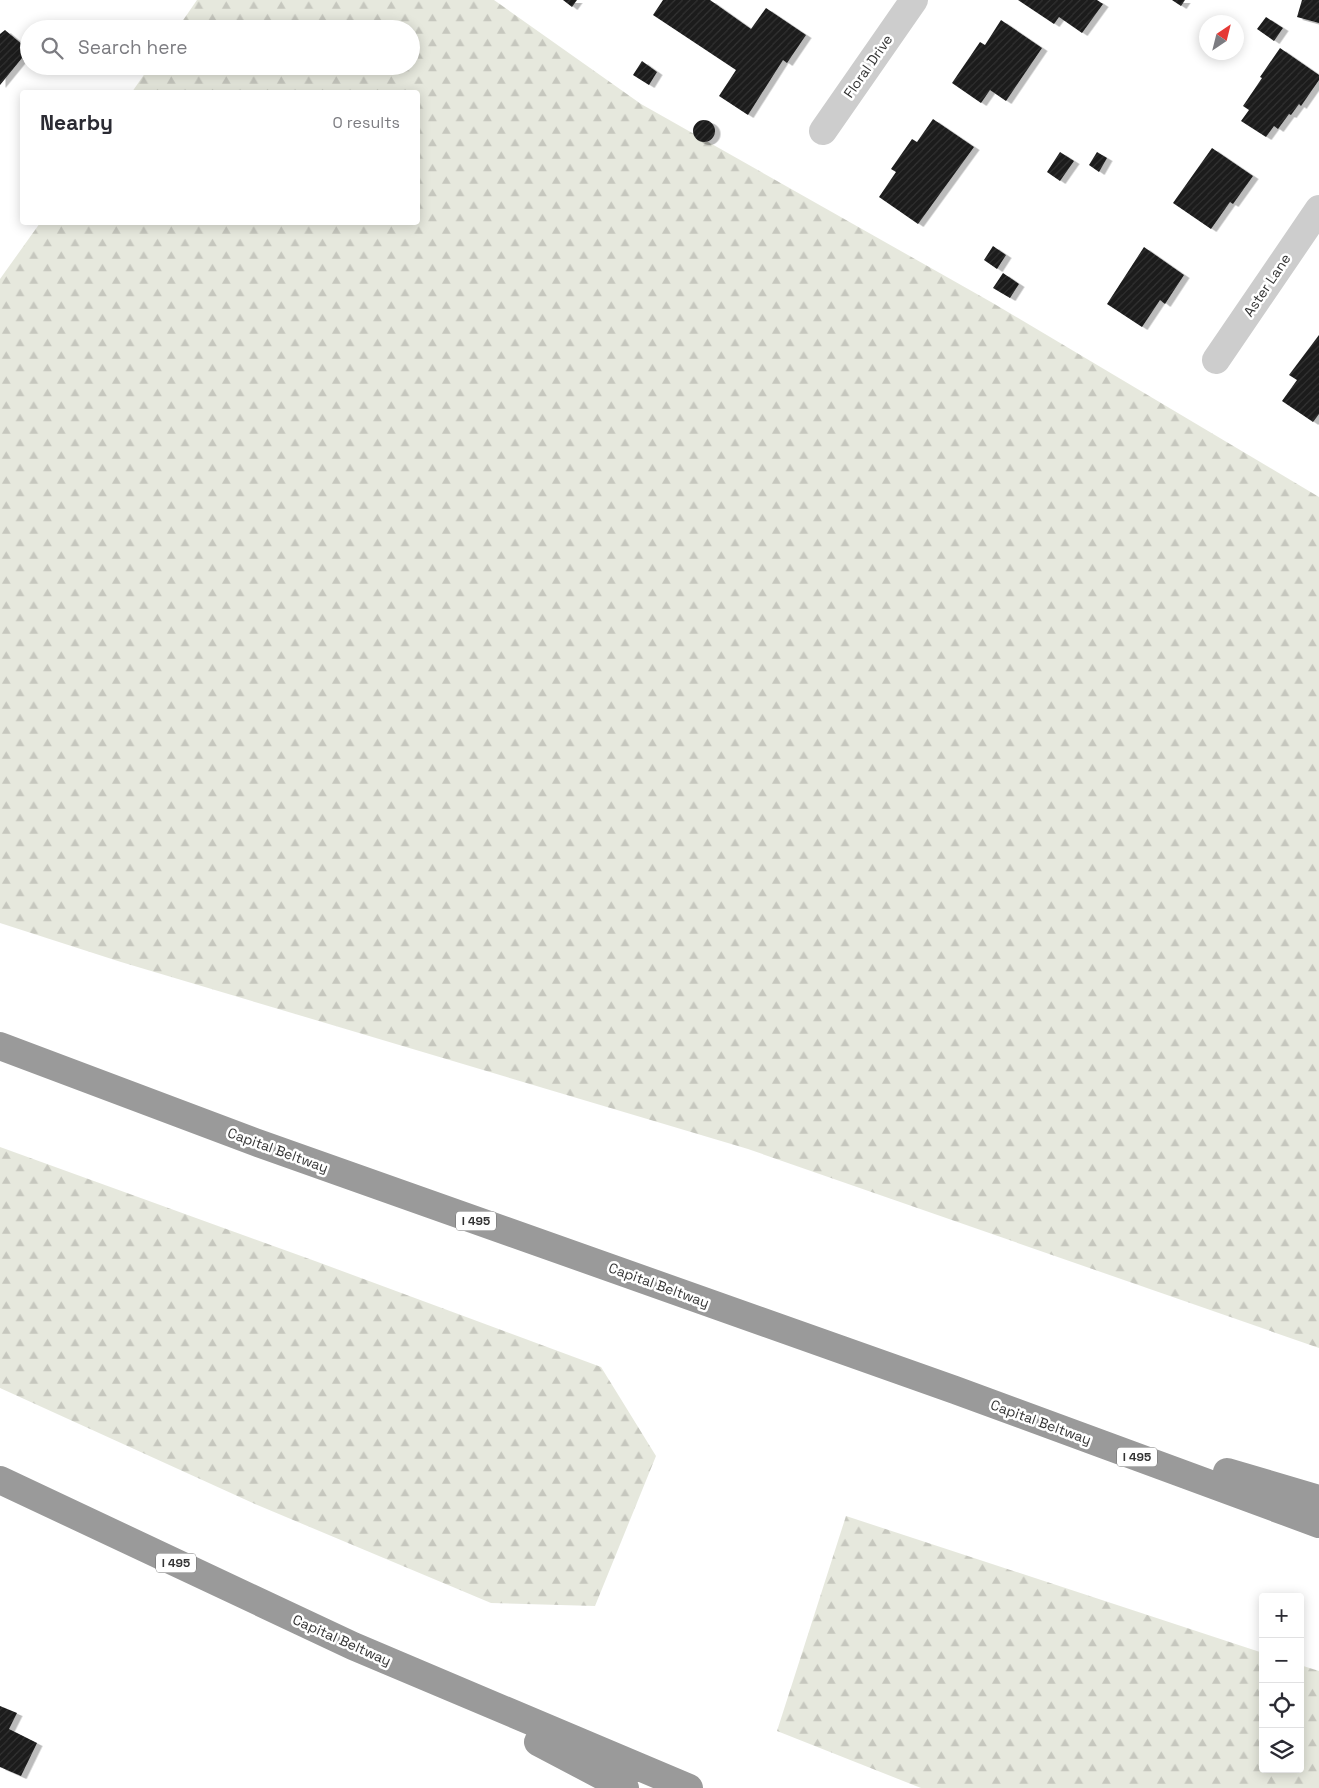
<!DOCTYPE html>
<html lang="en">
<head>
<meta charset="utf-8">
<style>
  body { margin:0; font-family:"Space Grotesk",sans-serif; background:#f7f7f7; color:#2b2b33 }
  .controls { position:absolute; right:15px; bottom:15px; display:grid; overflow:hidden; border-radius:5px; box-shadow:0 2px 12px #0003 }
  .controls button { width:45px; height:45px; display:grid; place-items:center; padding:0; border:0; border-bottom:1px solid #e1e1e2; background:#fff; color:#2b2b33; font:25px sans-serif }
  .compass { position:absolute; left:1199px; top:15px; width:45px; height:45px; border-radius:50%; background:#fff; box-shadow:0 2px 12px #0003; rotate:35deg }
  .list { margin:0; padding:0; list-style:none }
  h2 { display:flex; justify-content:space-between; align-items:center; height:65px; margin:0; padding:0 20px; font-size:21px }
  h2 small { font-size:16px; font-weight:400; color:#7c7c81 }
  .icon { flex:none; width:28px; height:28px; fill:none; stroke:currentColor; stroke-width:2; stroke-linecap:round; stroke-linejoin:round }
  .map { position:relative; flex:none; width:1319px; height:1788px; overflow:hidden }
  .search { position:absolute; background:#fff; box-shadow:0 2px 12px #0003; left:20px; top:20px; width:400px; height:55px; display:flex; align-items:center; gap:12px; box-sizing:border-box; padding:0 18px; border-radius:28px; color:#7c7c81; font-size:19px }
  .panel { position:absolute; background:#fff; box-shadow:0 2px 12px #0003; left:20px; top:90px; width:400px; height:135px; border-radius:5px }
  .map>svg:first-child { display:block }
  .forest { fill:url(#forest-firs) }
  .building { fill:url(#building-hatch); filter:url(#shadow) }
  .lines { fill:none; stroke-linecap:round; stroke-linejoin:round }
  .street { stroke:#cdcdcd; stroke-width:28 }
  .highway { stroke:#9a9a9a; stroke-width:28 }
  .labels { text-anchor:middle; stroke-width:5; stroke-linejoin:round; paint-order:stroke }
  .shield { fill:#fff; stroke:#707070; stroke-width:1 }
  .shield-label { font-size:12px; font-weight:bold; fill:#333 }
  .street-label { font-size:14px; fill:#333; stroke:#fff }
</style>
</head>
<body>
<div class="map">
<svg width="1319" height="1788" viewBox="0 0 1319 1788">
  <defs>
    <pattern id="forest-firs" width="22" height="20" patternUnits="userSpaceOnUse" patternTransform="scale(1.25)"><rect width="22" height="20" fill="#e6e8dd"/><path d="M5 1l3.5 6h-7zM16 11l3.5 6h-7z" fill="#c6c7be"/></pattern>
    <pattern id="building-hatch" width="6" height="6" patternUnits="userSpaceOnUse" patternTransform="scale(1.25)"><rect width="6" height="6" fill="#1a1a1a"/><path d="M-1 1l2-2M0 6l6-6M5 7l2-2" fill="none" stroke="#333"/></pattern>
    <filter id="shadow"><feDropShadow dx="5.5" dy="3" stdDeviation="0" flood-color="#0004"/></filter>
  </defs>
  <rect width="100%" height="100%" fill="#fff"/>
  <path class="forest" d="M197 0H494L641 104 991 302 1319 497V1348L748 1149 121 962 0 923V279L40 223 418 222V92H132L150 66H411V29H177Z
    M0 1147 315 1261 601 1367 656 1456 595 1606 491 1603 255 1504 0 1388Z
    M846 1516 1263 1653V1769H1300V1665L1319 1671V1788H921L777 1731Z"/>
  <path class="building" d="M563 0H577L572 7Z
    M663 0H710L751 29 766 8 806 35 787 63 783 60 748 115 719 96 736 70 653 15Z
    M1018 0H1097L1103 4 1082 33 1059 17 1054 24Z
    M1172 0H1185L1181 6Z
    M1302 0H1319V23L1297 17Z
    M1266 17 1283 28 1274 41 1257 29Z
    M1001 20 1042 48 1006 101 990 90 981 103 952 83 980 42 985 45Z
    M5 30 29 50V56L24 61 22 58 0 85V34Z
    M1280 48 1319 75V80L1301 106 1299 104 1291 115 1289 114 1278 129 1274 126 1266 137 1241 121 1249 110 1243 106 1262 78 1260 77Z
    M642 61 657 72 649 85 633 75Z
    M933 119 974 147 918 224 879 197 896 172 891 169 912 139 917 142Z
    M693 131a11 11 0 1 1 22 0a11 11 0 1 1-22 0Z
    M1212 148 1253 176 1233 204 1230 202 1211 229 1173 203Z
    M1060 152 1074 161 1060 181 1047 172Z
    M1097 152 1107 158 1099 172 1089 165Z
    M993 246 1006 255 997 269 984 260Z
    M1144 247 1184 275 1165 304 1160 300 1142 327 1107 304Z
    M1003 273 1019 284 1010 298 993 288Z
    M1319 335V414L1313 422 1282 401 1297 380 1289 375Z
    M0 1706 17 1713 9 1729 37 1743 21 1776 0 1767Z"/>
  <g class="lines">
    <path class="street" d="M823 131 914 0
      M1216 360 1319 209"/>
    <path class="highway" d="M0 1046 255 1142 955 1390 1319 1524
      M1227 1472 1319 1499
      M0 1480 353 1646 689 1788
      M538 1742 625 1788"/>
  </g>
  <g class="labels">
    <g class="shield">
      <rect x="456" y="1211.5" width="40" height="19" rx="4"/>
      <rect x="1117" y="1447.5" width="40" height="19" rx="4"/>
      <rect x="156" y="1553.5" width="40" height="19" rx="4"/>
    </g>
    <g class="shield-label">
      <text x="476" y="1225">I 495</text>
      <text x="1137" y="1461">I 495</text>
      <text x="176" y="1567">I 495</text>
    </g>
    <g class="street-label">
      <text transform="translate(868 66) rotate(-55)" y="5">Floral Drive</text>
      <text transform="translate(1267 285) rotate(-56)" y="5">Aster Lane</text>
      <text transform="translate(278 1150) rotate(20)" y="5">Capital Beltway</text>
      <text transform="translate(659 1285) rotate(20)" y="5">Capital Beltway</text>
      <text transform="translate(1041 1422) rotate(20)" y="5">Capital Beltway</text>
      <text transform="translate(342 1640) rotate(24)" y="5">Capital Beltway</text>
    </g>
  </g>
</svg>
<div class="controls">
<button>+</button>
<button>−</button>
<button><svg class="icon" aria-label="locate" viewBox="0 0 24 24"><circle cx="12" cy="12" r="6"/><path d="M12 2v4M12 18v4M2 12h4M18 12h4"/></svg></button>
<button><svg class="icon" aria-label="layers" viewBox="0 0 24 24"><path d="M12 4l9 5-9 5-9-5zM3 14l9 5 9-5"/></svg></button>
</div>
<svg class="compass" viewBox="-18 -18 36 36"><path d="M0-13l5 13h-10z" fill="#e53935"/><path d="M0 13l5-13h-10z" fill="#7c7c81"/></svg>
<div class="search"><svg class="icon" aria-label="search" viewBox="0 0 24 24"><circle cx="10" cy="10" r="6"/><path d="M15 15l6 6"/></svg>Search here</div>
<section class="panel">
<h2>Nearby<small>0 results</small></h2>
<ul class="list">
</ul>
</section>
</div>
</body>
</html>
